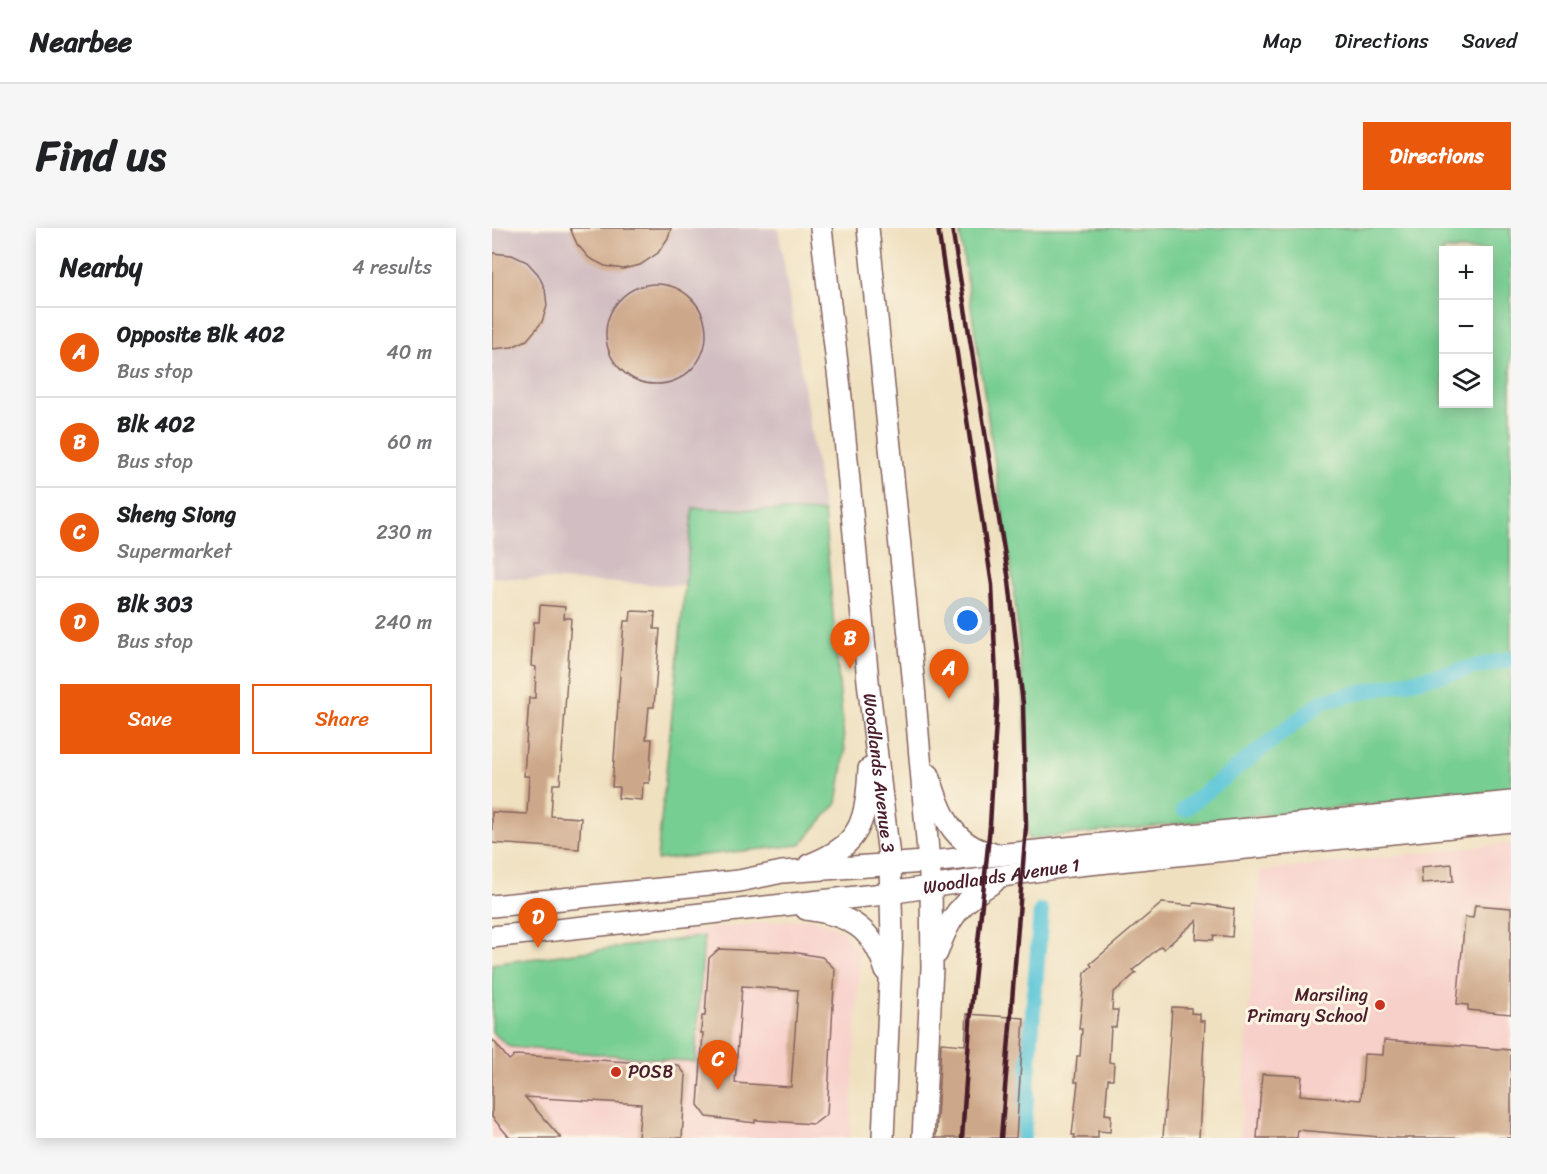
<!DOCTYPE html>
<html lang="en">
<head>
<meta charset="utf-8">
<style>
  body { margin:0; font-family:Sriracha,sans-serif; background:#f6f6f6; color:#202124 }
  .controls { position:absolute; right:18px; top:18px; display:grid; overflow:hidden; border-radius:0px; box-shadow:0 3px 15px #0003 }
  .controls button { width:54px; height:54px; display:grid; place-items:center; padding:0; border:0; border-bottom:2px solid #e0e0e0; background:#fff; color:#202124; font:30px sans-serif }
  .you { position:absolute; left:476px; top:393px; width:21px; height:21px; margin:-15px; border:4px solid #fff; border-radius:50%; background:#1a73e8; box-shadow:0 0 0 9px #1a73e833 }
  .badge { display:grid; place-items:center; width:39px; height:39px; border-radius:50%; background:#ea580c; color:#fff; font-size:20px; font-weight:700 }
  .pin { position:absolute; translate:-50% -50px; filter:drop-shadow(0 2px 3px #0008) }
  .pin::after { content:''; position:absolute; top:32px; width:21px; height:18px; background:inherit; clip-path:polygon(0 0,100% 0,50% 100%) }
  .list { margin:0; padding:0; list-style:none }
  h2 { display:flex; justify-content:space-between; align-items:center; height:78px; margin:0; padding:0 24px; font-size:26px }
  h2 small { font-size:20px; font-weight:400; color:#757577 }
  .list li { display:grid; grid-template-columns:39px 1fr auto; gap:18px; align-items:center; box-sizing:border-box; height:90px; padding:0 24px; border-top:2px solid #e0e0e0 }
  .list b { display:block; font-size:22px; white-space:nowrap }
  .list p { margin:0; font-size:20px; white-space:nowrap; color:#757577 }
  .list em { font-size:20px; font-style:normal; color:#757577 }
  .actions { display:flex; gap:12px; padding:18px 24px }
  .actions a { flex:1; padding:14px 0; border:2px solid #ea580c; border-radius:0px; text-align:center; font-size:21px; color:#ea580c }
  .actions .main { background:#ea580c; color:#fff }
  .icon { flex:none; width:33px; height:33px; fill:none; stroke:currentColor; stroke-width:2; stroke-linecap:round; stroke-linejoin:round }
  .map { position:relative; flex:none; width:1019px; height:910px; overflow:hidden; border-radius:0px }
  header { display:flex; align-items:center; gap:36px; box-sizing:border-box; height:84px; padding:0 30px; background:#fff; border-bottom:2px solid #e0e0e0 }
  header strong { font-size:28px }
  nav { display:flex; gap:33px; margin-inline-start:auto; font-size:21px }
  .intro { display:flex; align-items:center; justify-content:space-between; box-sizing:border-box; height:144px; padding:0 36px }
  h1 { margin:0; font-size:42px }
  .button { padding:15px 27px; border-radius:0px; background:#ea580c; color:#fff; font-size:21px; font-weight:700 }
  main { display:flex; gap:36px; padding:0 36px }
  aside { flex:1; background:#fff; border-radius:0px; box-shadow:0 3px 15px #0003 }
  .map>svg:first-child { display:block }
  .built { fill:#f7d0ca }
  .industrial { fill:#d2bec2 }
  .green { fill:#77ce92; stroke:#60765e; stroke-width:1.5; fill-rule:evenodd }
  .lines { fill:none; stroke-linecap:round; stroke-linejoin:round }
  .canal { stroke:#5cc6d8; stroke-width:16 }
  .building { fill:#cda789; fill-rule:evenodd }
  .major-casing { stroke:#84635f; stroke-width:24 }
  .major { stroke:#fff; stroke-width:21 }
  .rail { stroke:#4a1f2b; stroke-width:4.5 }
  .poi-dot { fill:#c8321e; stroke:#fcf5e5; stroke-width:2 }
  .labels { text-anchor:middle; stroke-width:6; stroke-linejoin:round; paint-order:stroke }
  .street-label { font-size:18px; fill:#4a1f2b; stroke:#fcf5e5 }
  .poi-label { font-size:18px; fill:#4a1f2b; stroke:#fcf5e5; text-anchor:end }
</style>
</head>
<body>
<header>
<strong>Nearbee</strong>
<nav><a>Map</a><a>Directions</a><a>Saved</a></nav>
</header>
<div class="intro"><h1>Find us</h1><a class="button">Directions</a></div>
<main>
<aside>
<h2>Nearby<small>4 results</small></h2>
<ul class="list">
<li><span class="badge">A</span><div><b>Opposite Blk 402</b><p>Bus stop</p></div><em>40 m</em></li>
<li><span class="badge">B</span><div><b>Blk 402</b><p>Bus stop</p></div><em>60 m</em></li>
<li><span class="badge">C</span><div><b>Sheng Siong</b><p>Supermarket</p></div><em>230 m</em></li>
<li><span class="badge">D</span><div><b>Blk 303</b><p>Bus stop</p></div><em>240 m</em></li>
</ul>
<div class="actions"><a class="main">Save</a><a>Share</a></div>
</aside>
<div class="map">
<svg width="1019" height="910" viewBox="0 0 1019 910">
  <rect width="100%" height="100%" fill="#fcf5e5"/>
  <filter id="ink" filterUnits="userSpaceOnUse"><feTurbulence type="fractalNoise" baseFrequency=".0167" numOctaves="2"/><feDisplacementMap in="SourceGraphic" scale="12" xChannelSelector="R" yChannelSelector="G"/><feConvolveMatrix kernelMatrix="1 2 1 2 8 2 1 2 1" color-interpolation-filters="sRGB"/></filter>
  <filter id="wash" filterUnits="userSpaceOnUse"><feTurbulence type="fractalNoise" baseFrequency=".008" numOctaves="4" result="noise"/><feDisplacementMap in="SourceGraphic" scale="24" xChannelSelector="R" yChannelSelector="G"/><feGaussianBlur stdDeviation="1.35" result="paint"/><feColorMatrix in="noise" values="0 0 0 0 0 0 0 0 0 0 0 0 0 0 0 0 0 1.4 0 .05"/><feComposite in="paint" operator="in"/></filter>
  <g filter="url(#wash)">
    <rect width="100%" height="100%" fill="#efe0c0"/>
    <path class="built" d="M1019 615V910H748L767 643Z
      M320 690 349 701 368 725 358 910H0V804L183 817 190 703Z"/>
    <path class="industrial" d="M0 0H286L332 284 201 280 195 358 0 349Z"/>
    <path class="green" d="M467 0H1019V562L536 611 532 470 521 353ZM996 22V176H951V22Z
      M201 280 332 284 353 524 345 575 308 617 165 632Z
      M212 708 203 834 18 819 0 804V736Z"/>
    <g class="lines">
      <path class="canal" d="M692 581 831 473 1019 431
        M531 910 549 683"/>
    </g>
    <g id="blocks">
      <path class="building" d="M78 0H179L176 10 166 25 148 37 131 41 113 38 97 30 85 16Z
        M0 25 20 27 35 34 46 46 53 61 55 78 50 94 35 112 20 119 0 121Z
        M114 106a50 50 0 1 1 100 0a50 50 0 1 1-100 0Z
        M48 377 73 379 72 390H79L68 556H61L59 588 89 590 87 621 0 615V584L35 586 37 548H32L37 470H43L44 439 39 438 42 394H47Z
        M139 383 163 384 162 401H168L162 479H157L154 511H160L157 555H151L150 572 126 570 127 559H120L132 393H138Z
        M960 636 961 653 930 655 929 639Z
        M670 675 701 678 702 675 711 676 742 681 740 709 722 707 721 712 704 711 705 692 672 721 669 718 641 742 644 745 621 765 620 782H626L624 799H619L617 834 622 835 621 851H616L613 886 619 887 618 904 606 903V910H582L583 907H580L586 854H583L585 828H588L590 801H587L593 744 600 738 598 736Z
        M983 677 1019 680V786L976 782V777L965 776 973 689 981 690Z
        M227 721 300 724 330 729 343 741 335 886 322 896 263 892V895L215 889 206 877 211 805H209L210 788H213L217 730ZM250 758 306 762 299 859 243 855Z
        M680 779 699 780V785L708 786V793H713L707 910H671Z
        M475 786 532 790 524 910H444L449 815 473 817Z
        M0 811 17 832 24 827 186 837 194 847 190 910H146L149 876 33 869 69 910H18L0 889Z
        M892 812 1019 822V910H900L806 902 805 910H765L770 846 810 848 808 867 869 872 872 826 891 827Z"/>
    </g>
  </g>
  <g filter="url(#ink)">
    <use href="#blocks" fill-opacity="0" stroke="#84635f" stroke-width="1.5"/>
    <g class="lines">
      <g class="major-casing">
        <g id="major">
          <path id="s1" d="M329 0 349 169 376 453 398 637 400 710 391 910"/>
          <path d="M376 0 422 458 439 659 440 740 431 910"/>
          <path d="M437 547C447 581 460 618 499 625"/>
          <path d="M317 637C369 617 374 594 377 541"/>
          <path d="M0 678 247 653 290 644 447 633 1019 574"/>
          <path d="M314 681C358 687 381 700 394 743"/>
          <path id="s2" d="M0 709 383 667 577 638 1019 593"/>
          <path d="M445 725C457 689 469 674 502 654"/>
        </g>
      </g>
      <use href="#major" class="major"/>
      <path class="rail" d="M446 0 500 357 505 474 498 598 479 782 470 910
        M460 0 517 353 531 476 534 599 509 910"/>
    </g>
  </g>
  <g class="poi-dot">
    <circle cx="888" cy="777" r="6"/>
    <circle cx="124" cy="844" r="6"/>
  </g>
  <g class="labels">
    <g class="street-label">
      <text dy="6" stroke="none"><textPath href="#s1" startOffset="548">Woodlands Avenue 3</textPath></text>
      <text dy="6" stroke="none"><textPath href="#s2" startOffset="513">Woodlands Avenue 1</textPath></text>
    </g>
    <g class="poi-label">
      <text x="876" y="773">Marsiling<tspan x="876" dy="21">Primary School</tspan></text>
      <text x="136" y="850" text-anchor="start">POSB</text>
    </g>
  </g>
</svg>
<div class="controls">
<button>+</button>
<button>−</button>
<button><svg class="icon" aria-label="layers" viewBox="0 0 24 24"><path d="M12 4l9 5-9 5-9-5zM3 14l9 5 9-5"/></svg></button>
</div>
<div class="you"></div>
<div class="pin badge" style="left:457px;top:471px">A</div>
<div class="pin badge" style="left:358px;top:441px">B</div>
<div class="pin badge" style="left:226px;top:862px">C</div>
<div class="pin badge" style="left:46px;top:720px">D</div>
</div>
</main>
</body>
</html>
